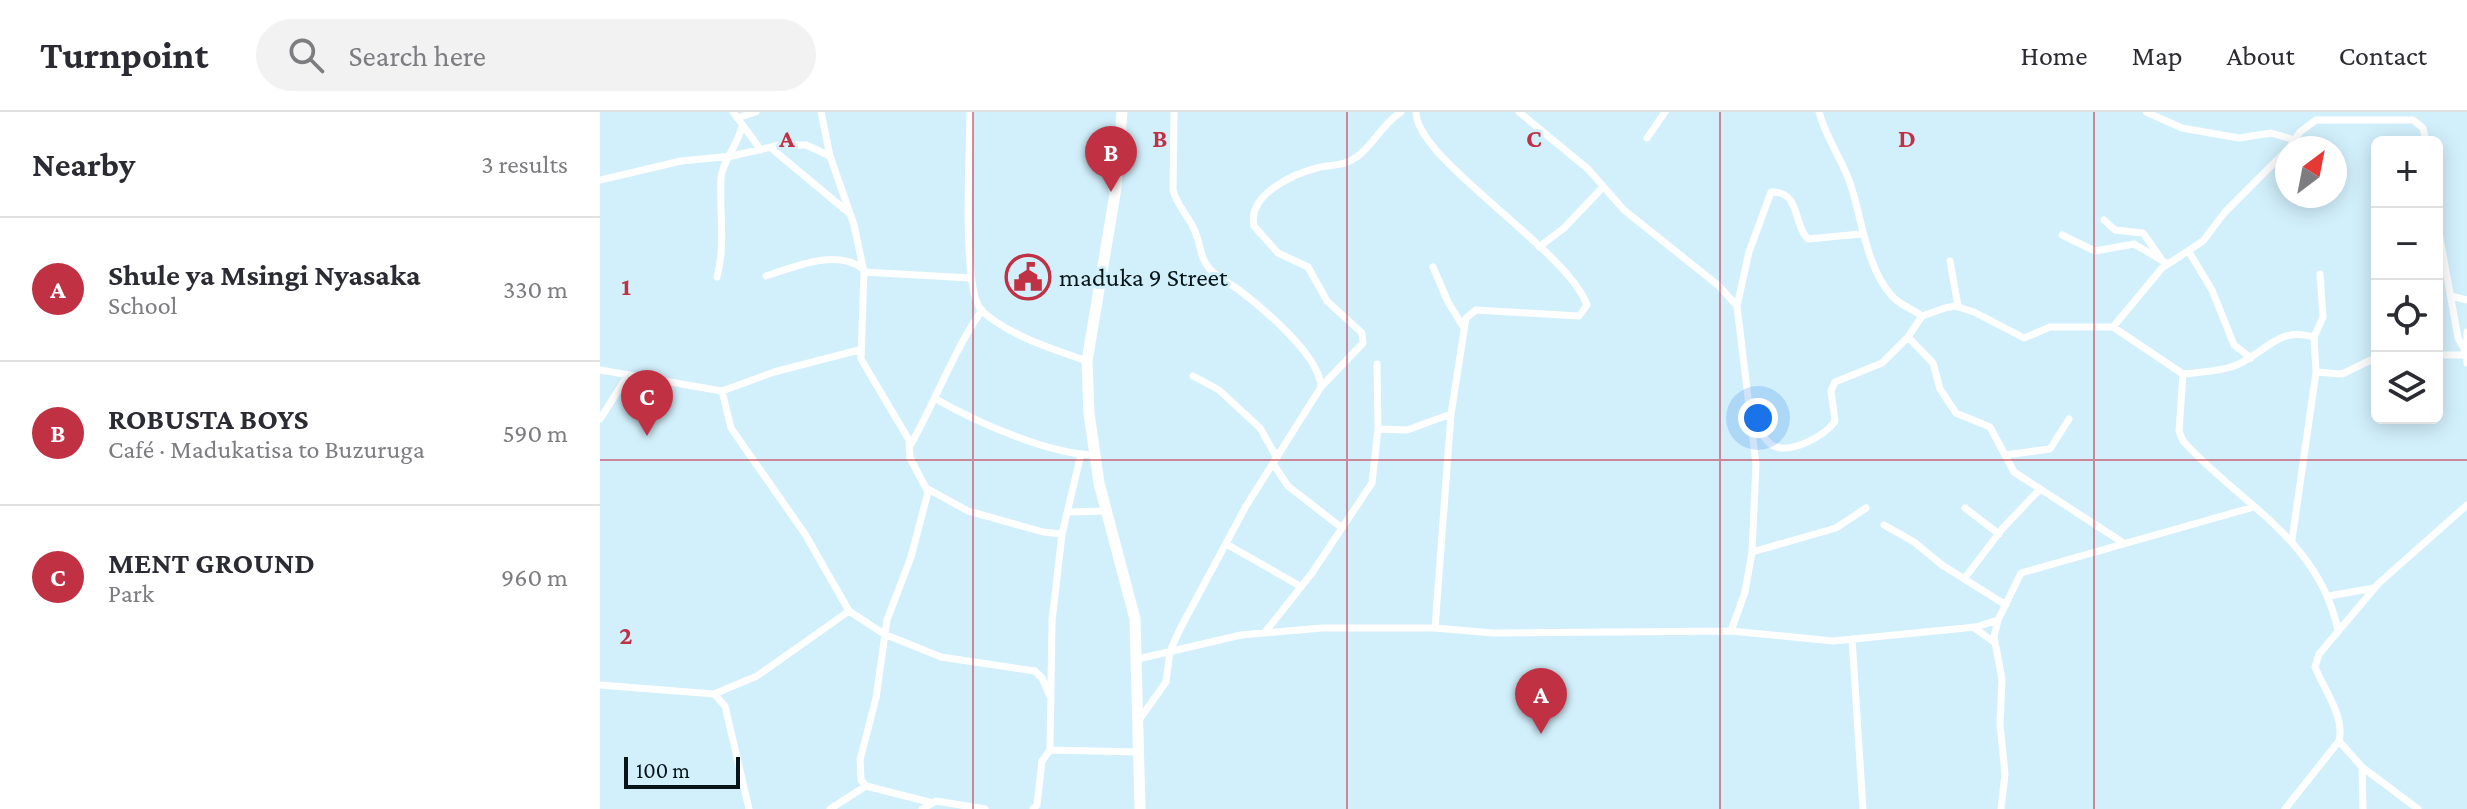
<!DOCTYPE html>
<html lang="en">
<head>
<meta charset="utf-8">
<style>
  body { margin:0; font-family:"Crimson Pro",serif; background:#f2f2f3; color:#2b2b33 }
  .controls { position:absolute; right:24px; top:24px; display:grid; overflow:hidden; border-radius:12px; box-shadow:0 4px 20px #0003 }
  .controls button { width:72px; height:72px; display:grid; place-items:center; padding:0; border:0; border-bottom:2px solid #e1e1e2; background:#fff; color:#2b2b33; font:40px sans-serif }
  .compass { position:absolute; left:1675px; top:24px; width:72px; height:72px; border-radius:50%; background:#fff; box-shadow:0 4px 20px #0003; rotate:32deg }
  .scale { position:absolute; left:24px; bottom:20px; width:116px; box-sizing:border-box; padding-left:8px; border:4px solid #071519; border-top:0; font-size:22px; line-height:28px; white-space:nowrap; color:#071519; -webkit-text-stroke:6px #d2f0fc; paint-order:stroke }
  .you { position:absolute; left:1158px; top:306px; width:28px; height:28px; margin:-20px; border:6px solid #fff; border-radius:50%; background:#1a73e8; box-shadow:0 0 0 12px #1a73e833 }
  .badge { display:grid; place-items:center; width:52px; height:52px; border-radius:50%; background:#c13144; color:#fff; font-size:26px; font-weight:700 }
  .pin { position:absolute; translate:-50% -66px; filter:drop-shadow(0 2px 4px #0008) }
  .pin::after { content:''; position:absolute; top:42px; width:28px; height:24px; background:inherit; clip-path:polygon(0 0,100% 0,50% 100%) }
  .list { margin:0; padding:0; list-style:none }
  h2 { display:flex; justify-content:space-between; align-items:center; height:104px; margin:0; padding:0 32px; font-size:34px }
  h2 small { font-size:26px; font-weight:400; color:#7c7c81 }
  .list li { display:grid; grid-template-columns:52px 1fr auto; gap:24px; align-items:center; box-sizing:border-box; height:144px; padding:0 32px; border-top:2px solid #e1e1e2 }
  .list b { display:block; font-size:30px; white-space:nowrap }
  .list p { margin:0; font-size:26px; white-space:nowrap; color:#7c7c81 }
  .list em { font-size:26px; font-style:normal; color:#7c7c81 }
  .icon { flex:none; width:44px; height:44px; fill:none; stroke:currentColor; stroke-width:2; stroke-linecap:round; stroke-linejoin:round }
  .map { position:relative; flex:none; width:1867px; height:697px; overflow:hidden }
  header { display:flex; align-items:center; gap:48px; box-sizing:border-box; height:112px; padding:0 40px; background:#fff; border-bottom:2px solid #e1e1e2 }
  header strong { font-size:38px }
  nav { display:flex; gap:44px; margin-inline-start:auto; font-size:28px }
  .search { width:560px; height:72px; background:#f2f2f3; display:flex; align-items:center; gap:20px; box-sizing:border-box; padding:0 28px; border-radius:44px; color:#7c7c81; font-size:30px }
  main { display:flex }
  aside { flex:1; background:#fff }
  .map>svg:first-child { display:block }
  .lines { fill:none; stroke-linecap:round; stroke-linejoin:round }
  .street { stroke:#fff; stroke-width:7 }
  .secondary { stroke:#fff; stroke-width:11 }
  .grid { fill:none; stroke:#c13144; stroke-width:2; stroke-opacity:0.55 }
  .labels { text-anchor:middle; stroke-width:6; stroke-linejoin:round; paint-order:stroke }
  .poi-label { font-size:26px; fill:#071519; stroke:#d2f0fc; text-anchor:start }
  .grid-label { font-size:26px; text-anchor:middle; font-weight:bold; fill:#c13144; stroke:#d2f0fc; stroke-width:6; stroke-linejoin:round; paint-order:stroke }
</style>
</head>
<body>
<header>
<strong>Turnpoint</strong>
<div class="search"><svg class="icon" aria-label="search" viewBox="0 0 24 24"><circle cx="10" cy="10" r="6"/><path d="M15 15l6 6"/></svg>Search here</div>
<nav><a>Home</a><a>Map</a><a>About</a><a>Contact</a></nav>
</header>
<main>
<aside>
<h2>Nearby<small>3 results</small></h2>
<ul class="list">
<li><span class="badge">A</span><div><b>Shule ya Msingi Nyasaka</b><p>School</p></div><em>330 m</em></li>
<li><span class="badge">B</span><div><b>ROBUSTA BOYS</b><p>Café · Madukatisa to Buzuruga</p></div><em>590 m</em></li>
<li><span class="badge">C</span><div><b>MENT GROUND</b><p>Park</p></div><em>960 m</em></li>
</ul>
</aside>
<div class="map">
<svg width="1867" height="697" viewBox="0 0 1867 697">
  <rect width="100%" height="100%" fill="#d2f0fc"/>
  <g class="lines">
    <path class="street" d="M133 0 161 38
      M221 0 230 44
      M370 0C370 35 361 179 382 199 410 224 452 237 487 249
      M574 0 573 78C577 95 591 106 596 122 601 134 600 146 609 156 616 165 630 171 639 178 664 197 720 244 721 275
      M816 0C816 48 966 136 987 193L979 204 876 198 866 206 851 302 835 516
      M919 0 988 57 1024 98 1119 174 1137 194 1156 352 1152 440 1145 480 1131 519
      M1219 0C1226 26 1240 44 1249 68 1262 104 1265 153 1291 183 1298 192 1312 197 1322 204
      M1546 0 1582 16 1639 26 1671 21 1695 28
      M137 6 156 0
      M1047 26 1065 0
      M171 36 249 101
      M1689 36 1700 20 1716 8H1813L1823 16 1826 30
      M0 68 81 49 132 44 180 33H206L230 44 254 113 264 160 261 247 309 328 310 346 328 380 311 445 287 508 276 586 260 648 261 668 266 674 329 690
      M1504 108 1515 118 1543 121 1560 145
      M1837 109 1858 226 1866 240
      M1462 123 1495 139 1534 132 1568 152
      M939 135 964 116 1003 75
      M1589 140 1612 178 1634 233 1651 246
      M1350 149 1358 194
      M833 155 848 190 864 216
      M264 160 370 166
      M166 164C194 155 237 136 263 157
      M117 165C126 132 119 100 121 66 122 50 138 33 142 14
      M1851 184 1867 188
      M1137 194 1149 140 1171 80C1201 79 1193 113 1208 127L1261 122
      M1513 215 1562 156 1603 129 1625 100 1687 38
      M1867 220V251
      M1308 225 1333 251 1340 277 1356 301 1390 315 1414 360 1522 430
      M1837 243H1866
      M0 258 122 279 174 260 259 238
      M1716 260 1742 262 1777 245
      M1583 262C1599 260 1618 260 1634 254 1667 241 1676 214 1714 225
      M593 264 619 278 660 316 677 346
      M122 279 131 316 205 422 249 499 284 522 341 545 435 559 442 566 450 584
      M336 287C376 310 448 342 494 343
      M1151 303C1157 311 1162 323 1168 330 1184 347 1226 324 1235 309L1231 279 1235 270 1282 251 1308 225 1322 204 1345 196 1355 194 1374 200 1424 226 1450 215H1513L1583 262 1579 319 1583 329C1641 393 1718 426 1738 518
      M0 307 28 263
      M778 317 807 318 851 302
      M311 332C336 288 353 240 382 198
      M1405 343 1450 337 1469 307
      M674 353 688 374 742 416
      M328 377 368 399 443 420 462 422
      M1365 396 1399 422
      M468 400 507 399
      M1284 413 1314 430 1342 453 1406 493
      M1692 428 1716 260 1714 225 1723 205 1720 162
      M628 433 700 474
      M1152 440 1236 416 1266 396
      M1364 467 1402 417 1439 378
      M1729 484 1774 476
      M1373 515 1394 530
      M666 519 712 461 772 371 778 317 777 252
      M1252 527 1263 697
      M538 547 641 523 722 516H835L893 521 1131 519 1233 529 1376 515 1398 508
      M0 573 114 582 157 564 249 499
      M114 582 125 594 149 697
      M539 608 566 570 570 539 580 517 646 394 721 275 763 231 762 221 727 189 708 155 678 141 654 114C647 83 693 62 717 56 732 52 744 55 758 44 775 31 782 12 801 0
      M1739 629 1762 655 1818 697
      M450 638 452 509 462 422 481 342
      M1762 655 1763 697
      M230 697 266 674
      M322 697 336 689 385 697
      M433 697 437 693 442 649 450 638 538 640
      M1401 697 1405 662 1400 612 1402 567 1394 525 1398 508 1421 461 1654 395
      M1685 697 1739 629C1745 604 1724 578 1715 555L1719 542 1779 471 1867 393"/>
    <path class="secondary" d="M522 0 516 76 487 249 489 301 499 371 535 507 540 697"/>
  </g>
  <path class="grid" d="M373 0V697M747 0V697M1120 0V697M1494 0V697M0 348H1867"/>
  <defs>
    <g id="civic-ring" transform="scale(2.3)"><circle r="9.5" fill="#d2f0fc" stroke="#c13144" stroke-width="1.5"/><path d="M-.6-6.5H3V-4.5H.6V-3L4-1V1h2V6H-6V1h2V-1L-.6-3ZM-1.2 2.5V6h2.4V2.5Z" fill="#c13144"/></g>
  </defs>
  <g fill-rule="evenodd">
    <use href="#civic-ring" x="428" y="165"/>
  </g>
  <g class="labels">
    <g class="poi-label">
      <text x="459" y="174">maduka 9 Street</text>
    </g>
  </g>
  <g class="grid-label">
    <text x="187" y="35">A</text>
    <text x="560" y="35">B</text>
    <text x="934" y="35">C</text>
    <text x="1307" y="35">D</text>
    <text x="26" y="183">1</text>
    <text x="26" y="532">2</text>
  </g>
</svg>
<div class="controls">
<button>+</button>
<button>−</button>
<button><svg class="icon" aria-label="locate" viewBox="0 0 24 24"><circle cx="12" cy="12" r="6"/><path d="M12 2v4M12 18v4M2 12h4M18 12h4"/></svg></button>
<button><svg class="icon" aria-label="layers" viewBox="0 0 24 24"><path d="M12 4l9 5-9 5-9-5zM3 14l9 5 9-5"/></svg></button>
</div>
<svg class="compass" viewBox="-18 -18 36 36"><path d="M0-13l5 13h-10z" fill="#e53935"/><path d="M0 13l5-13h-10z" fill="#7c7c81"/></svg>
<div class="scale">100 m</div>
<div class="you"></div>
<div class="pin badge" style="left:941px;top:622px">A</div>
<div class="pin badge" style="left:511px;top:80px">B</div>
<div class="pin badge" style="left:47px;top:324px">C</div>
</div>
</main>
</body>
</html>
